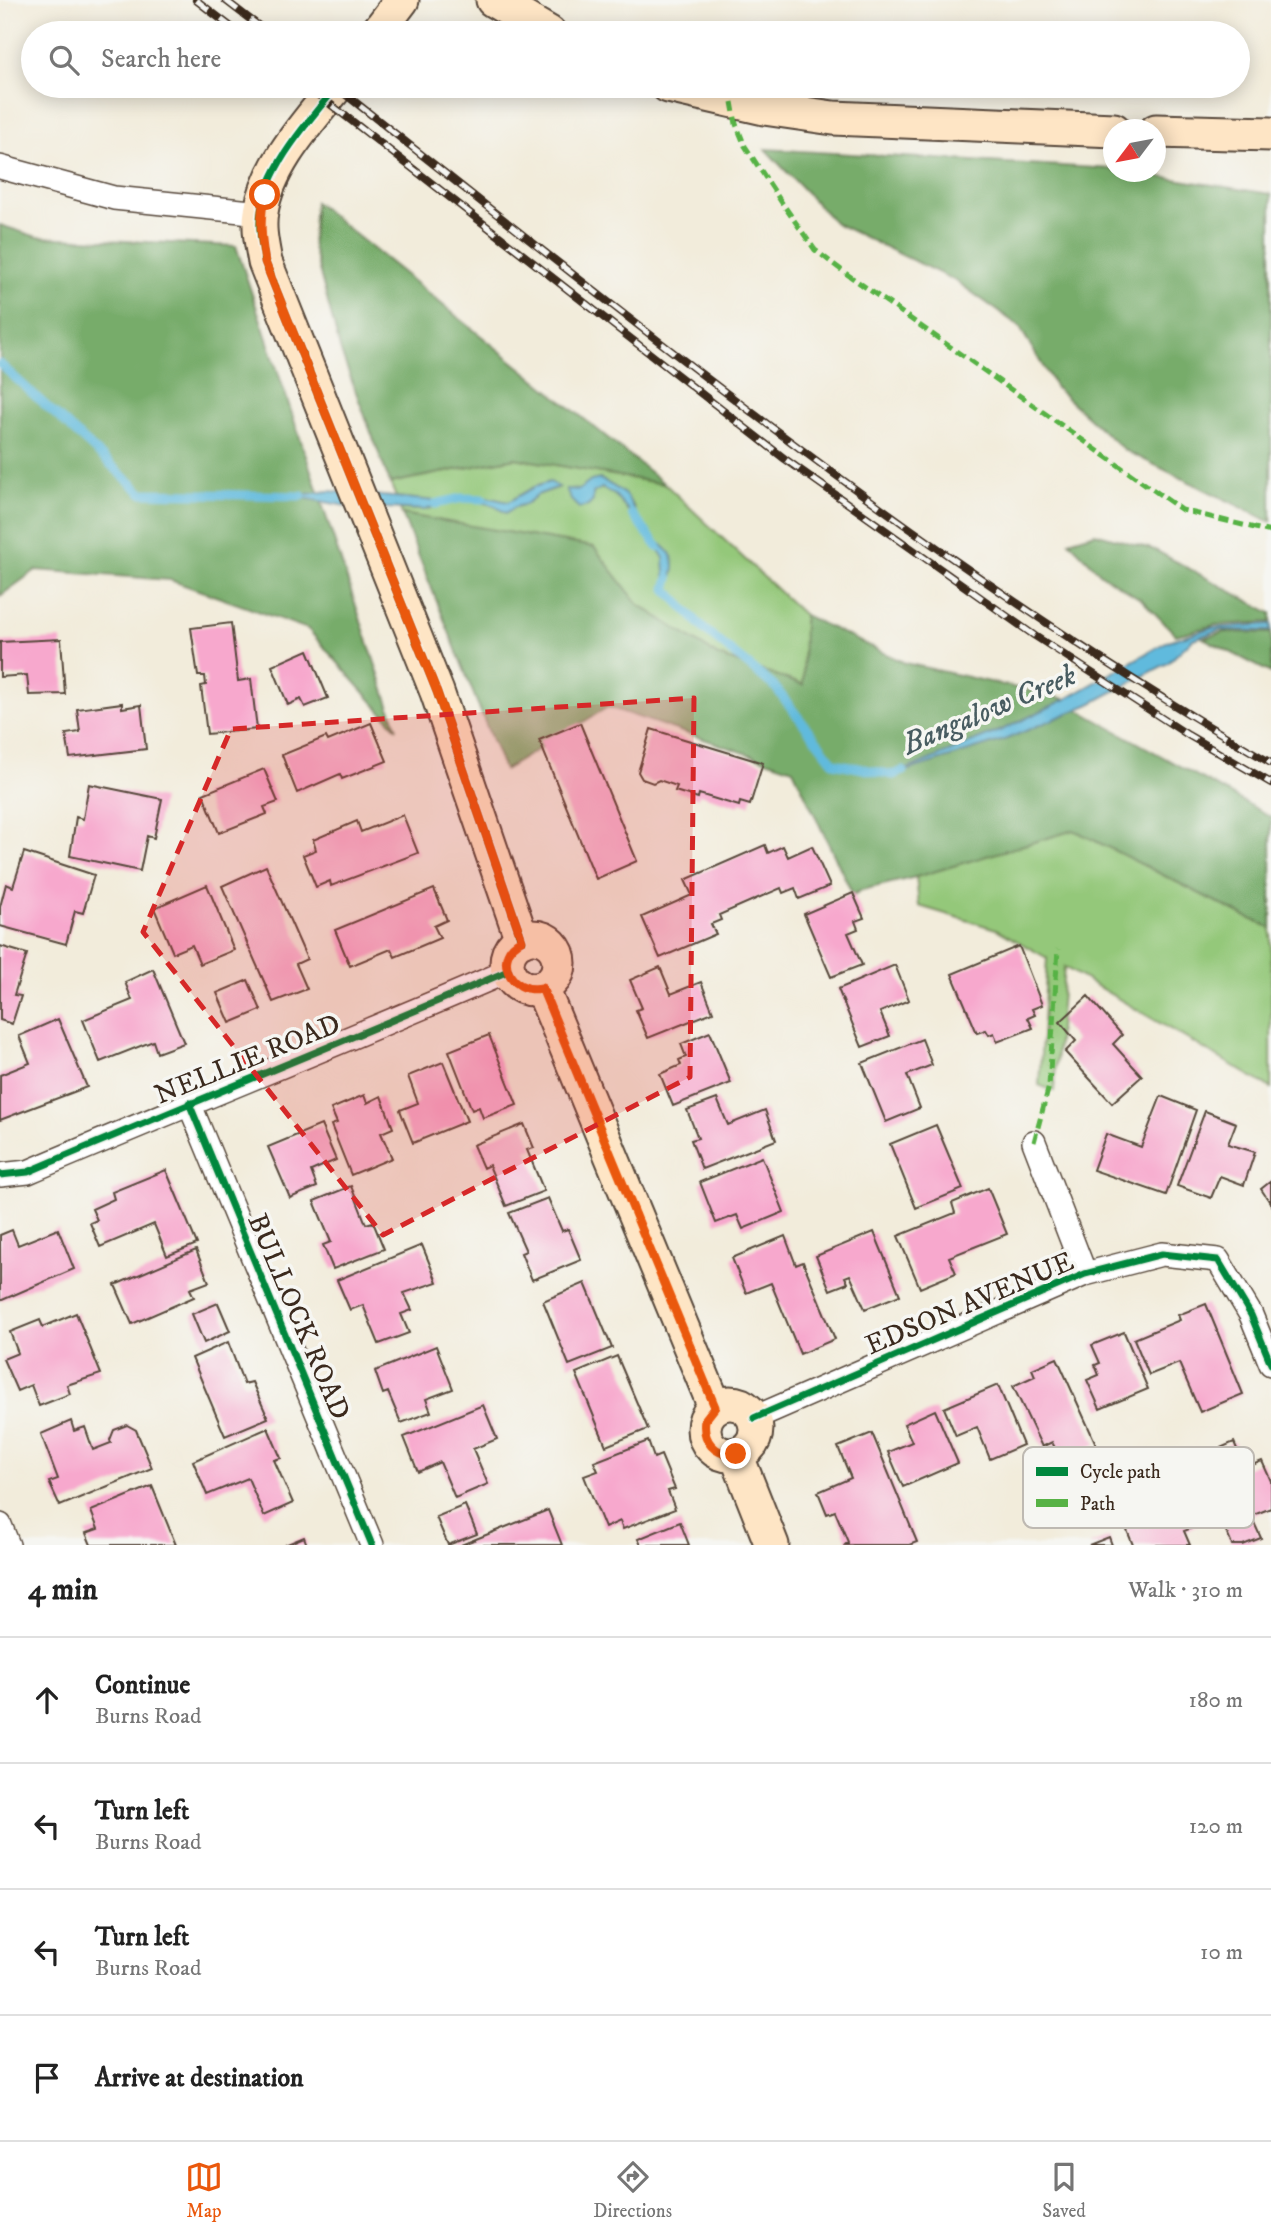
<!DOCTYPE html>
<html lang="en">
<head>
<meta charset="utf-8">
<style>
  body { margin:0; font-family:"IM FELL DW Pica",serif; background:#f6f6f6; color:#222 }
  .compass { position:absolute; left:1103px; top:119px; width:63px; height:63px; border-radius:50%; background:#fff; box-shadow:0 4px 18px #0003; rotate:238deg }
  .stop { position:absolute; width:21px; height:21px; margin:-16px; border:5px solid #ea580c; border-radius:50%; background:#fff }
  .stop.end { background:#ea580c; border-color:#fff; box-shadow:0 2px 7px #0008 }
  .list { margin:0; padding:0; list-style:none }
  h2 { display:flex; justify-content:space-between; align-items:center; height:91px; margin:0; padding:0 28px; font-size:30px }
  h2 small { font-size:23px; font-weight:400; color:#767676 }
  .list li { display:grid; grid-template-columns:46px 1fr auto; gap:21px; align-items:center; box-sizing:border-box; height:126px; padding:0 28px; border-top:2px solid #e0e0e0 }
  .list b { display:block; font-size:26px; white-space:nowrap }
  .list p { margin:0; font-size:23px; white-space:nowrap; color:#767676 }
  .list em { font-size:23px; font-style:normal; color:#767676 }
  .icon { flex:none; width:38px; height:38px; fill:none; stroke:currentColor; stroke-width:2; stroke-linecap:round; stroke-linejoin:round }
  .map { position:relative; flex:none; width:1271px; height:1545px; overflow:hidden }
  .search { position:absolute; background:#fff; box-shadow:0 4px 18px #0003; left:21px; right:21px; top:21px; height:77px; display:flex; align-items:center; gap:18px; box-sizing:border-box; padding:0 24px; border-radius:38px; color:#767676; font-size:26px }
  .sheet { height:595px; background:#fff }
  nav { display:flex; justify-content:space-around; align-items:center; box-sizing:border-box; height:98px; border-top:2px solid #e0e0e0; background:#fff; font-size:19px; color:#767676 }
  nav a { display:grid; justify-items:center; gap:4px }
  nav .on { color:#ea580c }
  .map>svg:first-child { display:block }
  .green { fill:#94c87a; stroke:#68794c; stroke-width:2; fill-rule:evenodd }
  .forest { fill:#77ac6a; stroke:#596b44; stroke-width:2 }
  .water { fill:#60badd; stroke:#4e727e; stroke-width:2 }
  .lines { fill:none; stroke-linecap:round; stroke-linejoin:round }
  .stream { stroke:#60badd; stroke-width:9 }
  .building { fill:#f7a8cd }
  .street-casing { stroke:#56473a; stroke-width:26 }
  .secondary-casing { stroke:#56473a; stroke-width:37 }
  .street { stroke:#fff; stroke-width:23 }
  .secondary { stroke:#fee5c5; stroke-width:33 }
  .rail-casing { stroke:#3b2a1e; stroke-width:8 }
  .rail { stroke:#f6f6f2; stroke-width:5; stroke-dasharray:16; stroke-linecap:butt }
  .quiet { stroke:#57b245; stroke-width:5; stroke-dasharray:10 5; stroke-linecap:butt }
  .cycleway-casing { stroke:#f6f6f2; stroke-width:11 }
  .cycleway { stroke:#00873e; stroke-width:7 }
  .route { stroke:#ea580c; stroke-width:9 }
  .marked { fill:#d62828; fill-opacity:0.2; stroke:#d62828; stroke-width:5; stroke-dasharray:14 9; stroke-linejoin:round }
  .labels { text-anchor:middle; stroke-width:7; stroke-linejoin:round; paint-order:stroke }
  .street-label { font-size:28px; fill:#3b2a1e; stroke:#f6f6f2 }
  .water-label { font-size:30px; font-style:italic; fill:#485c61; stroke:#f6f6f2 }
  .key { fill:#f6f6f2; stroke:#beb9b2; stroke-width:2 }
  .key-label { font-size:19px; fill:#3b2a1e }
</style>
</head>
<body>
<div class="map">
<svg width="1271" height="1545" viewBox="0 0 1271 1545">
  <rect width="100%" height="100%" fill="#f6f6f2"/>
  <filter id="ink" filterUnits="userSpaceOnUse"><feTurbulence type="fractalNoise" baseFrequency=".0143" numOctaves="2"/><feDisplacementMap in="SourceGraphic" scale="14" xChannelSelector="R" yChannelSelector="G"/><feConvolveMatrix kernelMatrix="1 2 1 2 8 2 1 2 1" color-interpolation-filters="sRGB"/></filter>
  <filter id="wash" filterUnits="userSpaceOnUse"><feTurbulence type="fractalNoise" baseFrequency=".00686" numOctaves="4" result="noise"/><feDisplacementMap in="SourceGraphic" scale="28" xChannelSelector="R" yChannelSelector="G"/><feGaussianBlur stdDeviation="1.57" result="paint"/><feColorMatrix in="noise" values="0 0 0 0 0 0 0 0 0 0 0 0 0 0 0 0 0 1.4 0 .05"/><feComposite in="paint" operator="in"/></filter>
  <g filter="url(#wash)">
    <rect width="100%" height="100%" fill="#f2ecdb"/>
    <path class="green" d="M515 458 665 484 804 615V685L718 656 638 604 593 547 402 514 400 509 425 510 445 502 396 497 390 483ZM600 479 633 505 637 521 615 495 601 488 593 493 566 489 579 490ZM550 482 558 488 537 495 526 504 515 507 506 513 495 506 474 499 486 497 508 502 534 487Z
      M1074 830 1242 915 1271 928V1088L1064 967 1054 1091 1039 1085 1047 958 996 929 919 906 916 877Z"/>
    <path class="forest" d="M765 149 1113 169 1114 172H1129L1271 194V522L1124 450 1056 388 1019 326 956 281 835 223Z
      M315 201V202L665 484 515 458 390 483 341 352 312 243Z
      M0 225 37 237 236 246 397 729 308 629 170 580 36 570 0 596Z
      M402 514 594 547 638 604 718 656 803 685 804 615 905 663 1066 699 1004 729 904 771 1004 740 1077 709 1271 817V928L1242 915 1074 830 916 877 862 890 853 895 793 769 608 707 504 770Z
      M1095 533 1155 550 1271 613V622L1215 625 1176 635 1142 600 1101 574 1069 541Z
      M1224 632 1271 633V673L1203 638Z"/>
    <path class="water" d="M600 479C625 492 630 495 639 523L615 495 602 488 593 493V501L588 506 579 508 571 500 566 489 579 490 591 481Z
      M550 482 559 487 537 495 526 504 515 507 506 513 495 506 472 499 486 497 508 502 534 487Z
      M329 491 447 502 425 510 346 506 293 496Z
      M652 539C676 551 680 567 666 589L664 558Z
      M1271 624V631L1220 630 1193 639 1168 663 1090 704 1004 740 893 775 1004 729 1066 699 1168 641 1211 628Z"/>
    <g class="lines">
      <path class="stream" d="M0 364 142 493 302 496
        M435 504 462 498 483 499
        M632 514 658 547
        M669 578 666 589 705 630 775 687 834 763 893 775 903 771"/>
    </g>
    <g id="blocks">
      <path class="building" d="M231 623 238 681 251 679 257 729 207 734 201 686 206 685 205 676H198L191 628Z
        M61 639 65 694 29 695 27 675 0 677V642Z
        M308 650 328 698 305 707 301 699 288 705 272 666Z
        M122 703V708L141 705 146 749 70 758 66 734 80 732 77 709Z
        M371 723 387 761 342 779 340 774 297 793 282 755 326 737 328 741Z
        M580 723 637 861 596 879 539 740Z
        M651 729 763 763 750 805 740 802 739 806 699 794 698 798 675 791 677 786 659 780 653 783 642 779 638 772Z
        M264 769 278 802 264 807 267 814 219 833 203 794Z
        M89 784 162 799 154 838 147 836 140 871 70 856 76 817 83 819Z
        M403 815 418 853 331 886 330 881 316 887 303 855 316 850 313 840 357 821 361 832Z
        M765 845 768 853 783 846 788 857 812 846 830 886 799 899 795 888 783 893 781 888 719 915 721 920 711 924 716 934 660 958 642 917 692 895 685 880Z
        M24 852 94 875 83 913 75 911 66 944 0 926V907L6 884 13 887Z
        M266 866 307 959 296 964 307 989 273 1002 222 886Z
        M207 885 234 950 200 964 192 945 173 953 154 908Z
        M434 889 447 920 434 926 440 938 395 957 391 949 350 966 335 930Z
        M853 893 864 918 855 921 858 929 848 933 862 965 831 977 804 914Z
        M0 946 27 954 14 995 21 996 12 1024 0 1020Z
        M1019 946 1042 1005 1032 1009 1035 1015 1028 1018 1033 1028 997 1042 994 1033 989 1035 986 1030 977 1033 952 974Z
        M895 965 909 1000 880 1012 890 1036 862 1047 838 989Z
        M660 967 671 994 701 982 713 1012 648 1038 636 1010 642 1008 630 980Z
        M153 969 184 1043 157 1053 153 1041 100 1062 83 1020 132 1000 125 982Z
        M248 980 261 1010 230 1023 217 993Z
        M1088 996 1122 1035 1113 1044 1142 1076 1112 1103 1065 1052 1076 1041 1060 1022Z
        M58 1019 87 1087 0 1120V1075L30 1063 19 1036Z
        M710 1032 731 1083 673 1106 660 1074 681 1065 679 1060 686 1057 681 1044Z
        M489 1035 517 1105 483 1118 479 1107 472 1110 449 1051Z
        M922 1039 932 1065 907 1075 920 1108 886 1122 862 1063Z
        M443 1062 467 1121 413 1143 400 1110 418 1103 408 1076Z
        M364 1095 367 1103 381 1096 393 1128 381 1133 392 1158 351 1175 331 1125 337 1123 331 1109Z
        M1161 1096 1196 1110 1166 1195 1093 1170 1106 1134 1141 1147Z
        M717 1099 728 1125 765 1110 776 1140 702 1169 691 1140 698 1138 687 1110Z
        M1205 1111 1236 1123 1228 1144 1255 1152 1244 1185 1220 1176 1211 1198 1177 1186Z
        M524 1124 534 1148 527 1150 544 1191 506 1206 489 1165 483 1168 473 1145Z
        M321 1125 336 1160 311 1171 317 1187 290 1198 268 1147Z
        M936 1125 963 1189 916 1208 890 1144Z
        M762 1157 784 1212 743 1229 737 1215 716 1223 700 1182Z
        M166 1170 197 1244 167 1256 154 1224 100 1247 90 1223 97 1220 92 1209 114 1199 112 1192Z
        M1271 1181V1204L1261 1189Z
        M351 1186 366 1224 373 1222 384 1249 333 1269 323 1245 331 1242 314 1201Z
        M988 1188 1007 1234 949 1257 956 1273 920 1288 898 1236 955 1213 952 1203Z
        M548 1198 562 1231 568 1229 581 1260 532 1280 521 1253 526 1251 509 1213Z
        M58 1229 74 1269 0 1301V1235L12 1230 18 1245Z
        M874 1232 900 1295 865 1309 850 1275 845 1277 848 1283 830 1290 816 1256Z
        M785 1236 796 1265 803 1262 835 1339 800 1354 771 1283 746 1293 732 1258Z
        M422 1245 437 1282 404 1293 412 1310 401 1314 409 1333 379 1344 363 1305 350 1310 337 1280Z
        M196 1250 209 1282 190 1289 194 1297 132 1324 115 1285Z
        M585 1283 612 1348 569 1365 543 1301Z
        M218 1303 230 1331 204 1343 192 1314Z
        M1206 1304 1243 1394 1200 1412 1179 1363 1149 1375 1134 1339 1180 1320 1178 1315Z
        M76 1313 101 1374 67 1385 70 1394 39 1406 31 1385 17 1391 3 1359 18 1353 10 1332 40 1320 43 1327Z
        M1124 1332 1148 1389 1100 1409 1087 1380 1099 1375 1095 1365 1100 1363 1092 1345Z
        M228 1342 244 1384 252 1382 268 1418 225 1436 192 1358Z
        M436 1346 453 1389 426 1399 431 1412 401 1423 388 1392 383 1394 375 1371Z
        M617 1356 648 1429 606 1446 576 1373Z
        M1057 1358 1096 1444 1061 1460 1052 1442 1042 1447 1013 1386 1035 1376 1032 1369Z
        M998 1385 1023 1445 990 1459 977 1427 956 1436 944 1408Z
        M483 1405 497 1439 473 1449 488 1484 455 1498 440 1462 418 1472 404 1437Z
        M935 1410 958 1463 903 1487 888 1452 912 1442 904 1424Z
        M71 1421 74 1431 85 1427 93 1450 111 1443 110 1440 114 1430 127 1425 136 1430 152 1468 60 1506 49 1482 58 1479 41 1434Z
        M268 1428 281 1458 274 1460 293 1503 264 1516 248 1478 207 1495 193 1461Z
        M872 1433 917 1542 909 1545H845L848 1542 835 1511 827 1514 818 1492 851 1478 838 1447Z
        M648 1441 654 1458 661 1455 675 1489 668 1491 675 1509 623 1529 620 1521 605 1528 584 1476 598 1471 594 1462Z
        M1234 1442 1245 1468 1262 1461 1271 1481V1508L1251 1516 1261 1538 1243 1545H1232L1195 1459Z
        M1174 1463 1200 1525 1184 1531 1190 1545H1133L1124 1523 1172 1503 1158 1469Z
        M152 1486 176 1545H91L86 1533 98 1529 91 1511Z
        M465 1505 477 1534 448 1545 436 1517Z
        M548 1510 562 1545H461Z
        M680 1522 689 1545H641L638 1539Z
        M304 1537 307 1545H285Z
        M1109 1537 1112 1545H1089Z"/>
    </g>
  </g>
  <g filter="url(#ink)">
    <use href="#blocks" fill-opacity="0" stroke="#56473a" stroke-width="2"/>
    <g class="lines">
      <g class="street-casing">
        <path id="street" d="M0 167 114 198 261 213
          M189 1103 372 1545
          M1034 1142 1085 1274
          M0 1175 28 1172C187 1104 349 1040 508 971
          M754 1418 1085 1274 1162 1254 1218 1260 1251 1315 1271 1364
          M0 1525 8 1545"/>
      </g>
      <g class="secondary-casing">
        <path id="secondary" d="M493 0 549 33
          M377 33 402 0
          M337 86C308 122 268 165 261 212 258 229 262 245 265 262L437 692 522 940
          M668 86 764 108 833 118 1114 130
          M1156 131 1271 134
          M507 963a26 26 0 1 1 52 0a26 26 0 1 1-52 0Z
          M542 988 715 1407
          M704 1429a26 26 0 1 1 52 0a26 26 0 1 1-52 0Z
          M736 1454 772 1545"/>
      </g>
      <use href="#street" class="street"/>
      <use href="#secondary" class="secondary"/>
      <g class="rail-casing">
        <path id="rail" d="M196 0 239 33
          M225 0 268 33
          M307 86 785 459 1035 636 1188 735 1271 783
          M335 86C637 325 937 570 1271 763"/>
      </g>
      <use href="#rail" class="rail"/>
      <path class="quiet" d="M732 102 736 124 745 146 780 200 815 250 844 272 1182 510 1271 532
        M1034 1142 1049 1086 1058 949"/>
      <g class="cycleway-casing">
        <path id="cycleway" d="M337 86C308 122 268 165 261 212 258 229 262 245 265 262L437 692 522 940
          M189 1103 372 1545
          M0 1175 28 1172C187 1104 349 1040 508 971
          M754 1418 1085 1274 1162 1254 1218 1260 1251 1315 1271 1364"/>
      </g>
      <use href="#cycleway" class="cycleway"/>
    </g>
  </g>
  <g class="lines" filter="url(#ink)">
    <path class="route" d="M265 195C259 219 261 238 265 262L437 692 522 940C492 954 509 995 542 988L715 1407 705 1420C702 1441 715 1456 736 1454"/>
  </g>
  <path class="marked" d="M694 698 690 1077 383 1235 143 932 231 729Z"/>
  <g class="labels">
    <g class="street-label">
      <text transform="translate(247 1058) rotate(-22)" y="10">NELLIE ROAD</text>
      <text transform="translate(969 1302) rotate(-23)" y="10">EDSON AVENUE</text>
      <text transform="translate(300 1316) rotate(67)" y="10">BULLOCK ROAD</text>
    </g>
    <g class="water-label">
      <text transform="translate(989 709) rotate(-23)" y="10">Bangalow Creek</text>
    </g>
  </g>
  <rect x="1023" y="1447" width="231" height="81" rx="10" class="key"/>
  <rect x="1036" y="1467" width="32" height="9" fill="#00873e"/>
  <rect x="1036" y="1499" width="32" height="8" fill="#57b245"/>
  <g class="key-label">
    <text x="1080" y="1478">Cycle path</text>
    <text x="1080" y="1510">Path</text>
  </g>
</svg>
<svg class="compass" viewBox="-18 -18 36 36"><path d="M0-13l5 13h-10z" fill="#e53935"/><path d="M0 13l5-13h-10z" fill="#767676"/></svg>
<div class="stop" style="left:265px;top:195px"></div>
<div class="stop end" style="left:736px;top:1454px"></div>
<div class="search"><svg class="icon" aria-label="search" viewBox="0 0 24 24"><circle cx="10" cy="10" r="6"/><path d="M15 15l6 6"/></svg>Search here</div>
</div>
<section class="sheet">
<h2>4 min<small>Walk · 310 m</small></h2>
<ul class="list">
<li><svg class="icon" aria-label="ahead" viewBox="0 0 24 24"><path d="M12 20V5M6 11l6-6 6 6"/></svg><div><b>Continue</b><p>Burns Road</p></div><em>180 m</em></li>
<li><svg class="icon" aria-label="left" viewBox="0 0 24 24"><path d="M17 20v-9H6M10 6l-5 5 5 5"/></svg><div><b>Turn left</b><p>Burns Road</p></div><em>120 m</em></li>
<li><svg class="icon" aria-label="left" viewBox="0 0 24 24"><path d="M17 20v-9H6M10 6l-5 5 5 5"/></svg><div><b>Turn left</b><p>Burns Road</p></div><em>10 m</em></li>
<li><svg class="icon" aria-label="arrive" viewBox="0 0 24 24"><path d="M6 21V4h12l-3 4 3 4H6"/></svg><div><b>Arrive at destination</b></div></li>
</ul>
</section>
<nav>
<a class="on"><svg class="icon" aria-label="map" viewBox="0 0 24 24"><path d="M3 6l6-2 6 2 6-2v14l-6 2-6-2-6 2zM9 4v14M15 6v14"/></svg>Map</a>
<a><svg class="icon" aria-label="directions" viewBox="0 0 24 24"><path d="M12 3l9 9-9 9-9-9zM9 14v-3h6M13 9l2 2-2 2"/></svg>Directions</a>
<a><svg class="icon" aria-label="saved" viewBox="0 0 24 24"><path d="M7 4h10v16l-5-4-5 4z"/></svg>Saved</a>
</nav>
</body>
</html>
